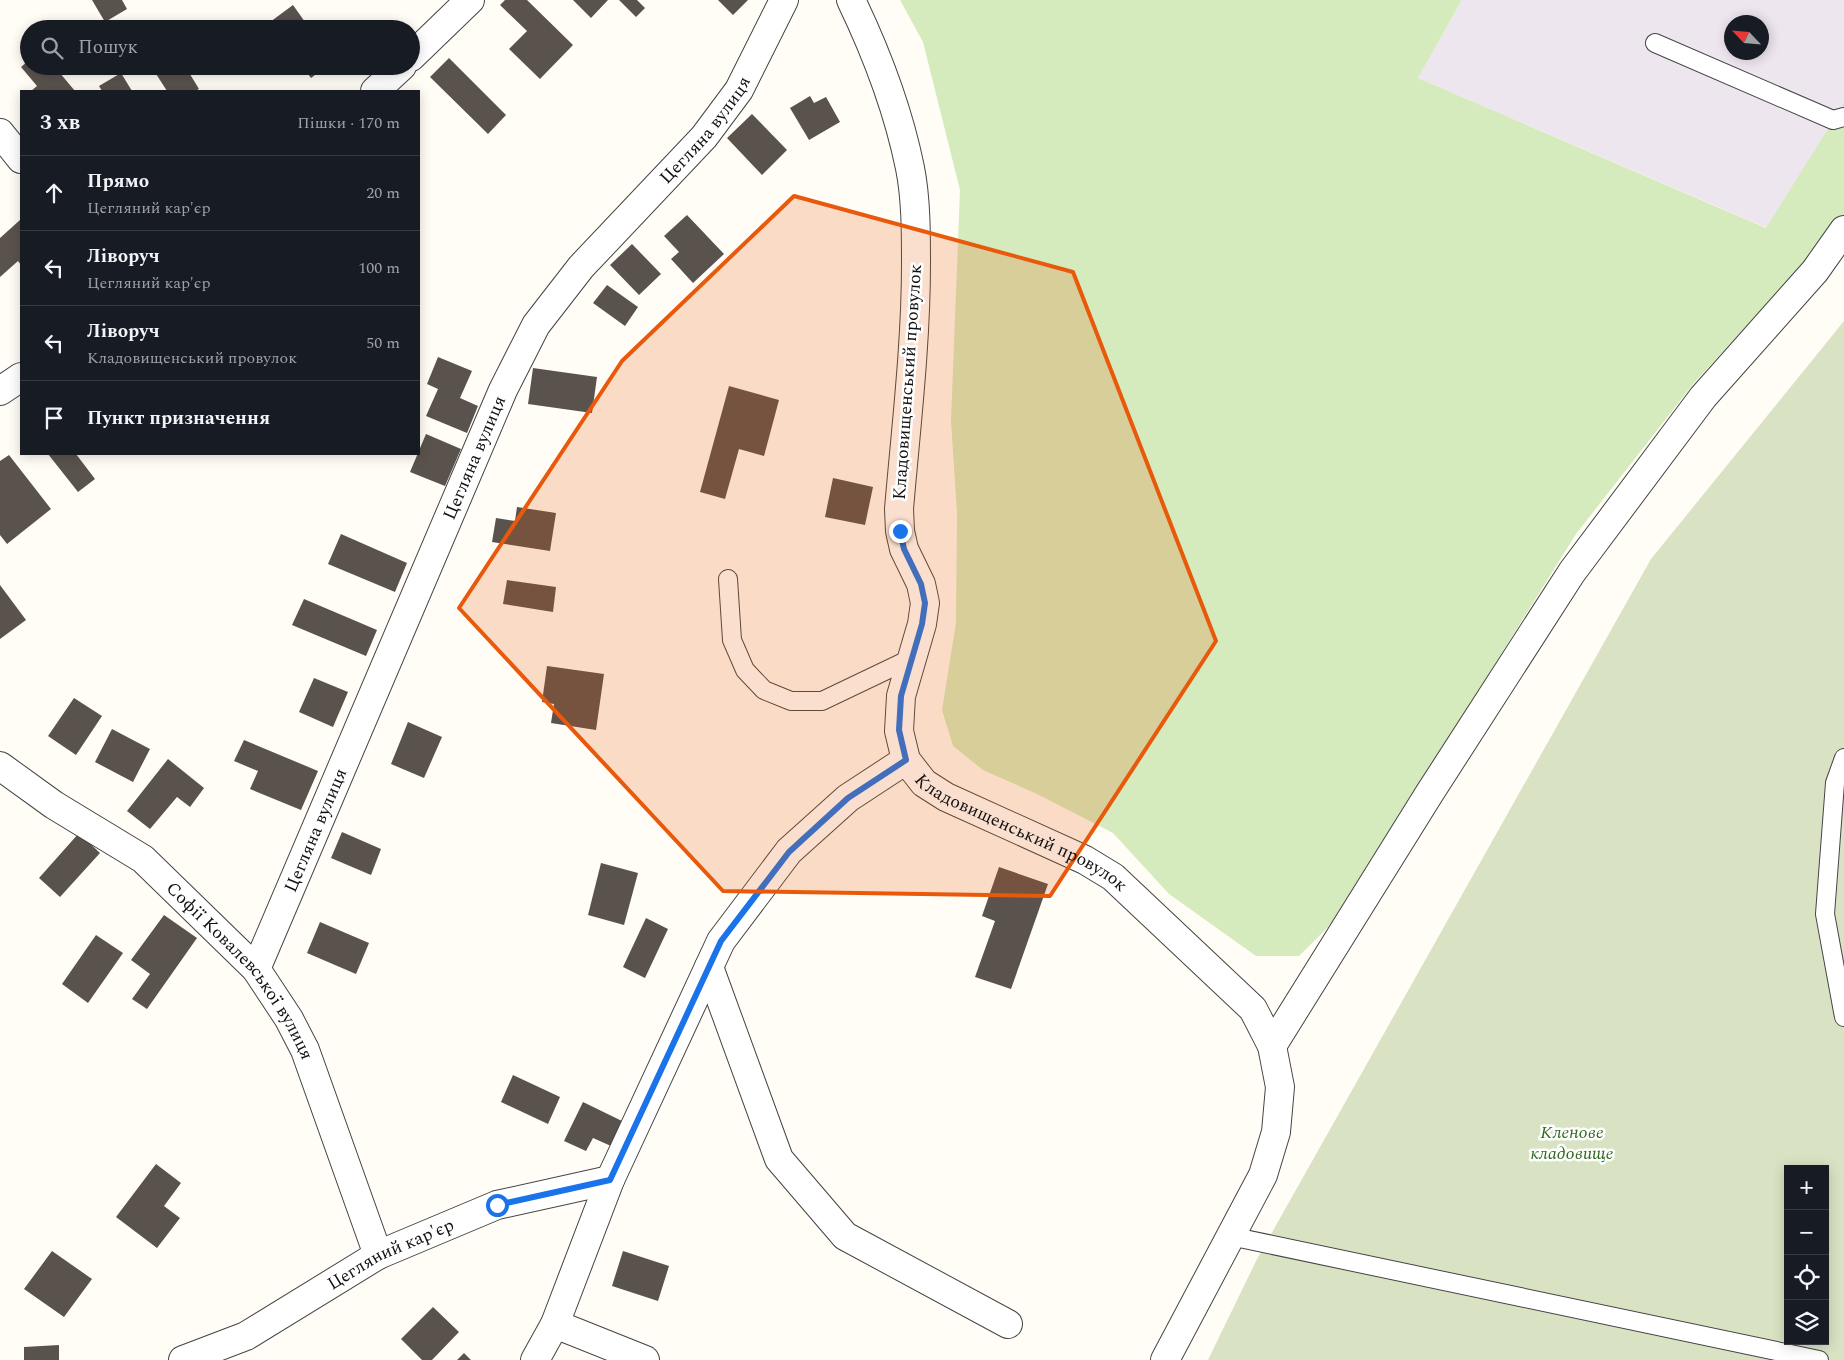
<!DOCTYPE html>
<html lang="uk">
<head>
<meta charset="utf-8">
<style>
  body { margin:0; font-family:Spectral,serif; background:#242831; color:#f1f3f6 }
  .controls { position:absolute; right:15px; bottom:15px; display:grid; overflow:hidden; border-radius:0px; box-shadow:0 2px 12px #0003 }
  .controls button { width:45px; height:45px; display:grid; place-items:center; padding:0; border:0; border-bottom:1px solid #363941; background:#171b24; color:#f1f3f6; font:25px sans-serif }
  .compass { position:absolute; left:1724px; top:15px; width:45px; height:45px; border-radius:50%; background:#171b24; box-shadow:0 2px 12px #0003; rotate:296deg }
  .stop { position:absolute; width:15px; height:15px; margin:-11px; border:4px solid #1a73e8; border-radius:50%; background:#fff }
  .stop.end { background:#1a73e8; border-color:#fff; box-shadow:0 1px 5px #0008 }
  .list { margin:0; padding:0; list-style:none }
  h2 { display:flex; justify-content:space-between; align-items:center; height:65px; margin:0; padding:0 20px; font-size:21px }
  h2 small { font-size:16px; font-weight:400; color:#9ea1a6 }
  .list li { display:grid; grid-template-columns:32px 1fr auto; gap:15px; align-items:center; box-sizing:border-box; height:75px; padding:0 20px; border-top:1px solid #363941 }
  .list b { display:block; font-size:19px; white-space:nowrap }
  .list p { margin:0; font-size:16px; white-space:nowrap; color:#9ea1a6 }
  .list em { font-size:16px; font-style:normal; color:#9ea1a6 }
  .icon { flex:none; width:28px; height:28px; fill:none; stroke:currentColor; stroke-width:2; stroke-linecap:round; stroke-linejoin:round }
  .map { position:relative; flex:none; width:1844px; height:1360px; overflow:hidden }
  .search { position:absolute; background:#171b24; box-shadow:0 2px 12px #0003; left:20px; top:20px; width:400px; height:55px; display:flex; align-items:center; gap:12px; box-sizing:border-box; padding:0 18px; border-radius:28px; color:#9ea1a6; font-size:19px }
  .panel { position:absolute; background:#171b24; box-shadow:0 2px 12px #0003; left:20px; top:90px; width:400px; height:365px; border-radius:0px }
  .map>svg:first-child { display:block }
  .industrial { fill:#eee6ef; fill-rule:evenodd }
  .green { fill:#d5ebbd }
  .cemetery { fill:#d9e3c4; fill-rule:evenodd }
  .building { fill:#5a524d }
  .lines { fill:none; stroke-linecap:round; stroke-linejoin:round }
  .lane-casing { stroke:#444; stroke-width:20 }
  .street-casing { stroke:#444; stroke-width:30 }
  .lane { stroke:#fff; stroke-width:18 }
  .street { stroke:#fff; stroke-width:28 }
  .route { stroke:#1a73e8; stroke-width:6 }
  .marked { fill:#e8590c; fill-opacity:0.2; stroke:#e8590c; stroke-width:4; stroke-linejoin:round }
  .labels { text-anchor:middle; stroke-width:5; stroke-linejoin:round; paint-order:stroke }
  .street-label { font-size:18px; fill:#111; stroke:#fff }
  .park-label { font-size:18px; font-style:italic; fill:#2f6b1f; stroke:#fff }
</style>
</head>
<body>
<div class="map">
<svg width="1844" height="1360" viewBox="0 0 1844 1360">
  <rect width="100%" height="100%" fill="#fffdf5"/>
  <path class="industrial" d="M1462 0H1844V103L1767 228 1418 78ZM1732 22H1762V52H1732Z"/>
  <path class="green" d="M900 0H1462L1418 78 1766 228 1844 103V226L1823 242 1694 383 1576 534 1335 920 1299 956H1256L1169 894 1113 833 1037 794 983 770 953 746 942 710 956 623 957 513 951 421 960 190 923 42Z"/>
  <path class="cemetery" d="M1844 321V1360H1208L1257 1259 1651 559ZM1788 1169H1825V1341H1788Z"/>
  <path class="building" d="M92 0H122L127 9 105 22Z
    M505 0H527L573 45 540 79 509 49 527 31 500 5Z
    M573 0H608L591 18Z
    M619 0H637L645 8 636 17Z
    M718 0H748L733 15Z
    M293 5 310 29H275L270 22Z
    M449 58 506 115 488 134 430 77Z
    M29 60V66H54L75 91H31L37 86 21 67Z
    M151 66H185L199 89 195 91H167Z
    M302 66H327L311 78Z
    M121 73 132 91H102L99 86Z
    M810 96 814 103 826 97 840 122 809 140 790 108Z
    M752 114 787 150 762 175 727 138Z
    M687 215 724 254 693 283 671 259 679 252 664 236Z
    M20 220 21 265 18 261 0 277V238Z
    M632 244 661 274 639 295 610 265Z
    M607 285 638 307 625 326 593 303Z
    M438 357 472 371 460 398 478 406 467 433 426 416 438 389 427 384Z
    M533 368 597 377 592 413 528 404Z
    M729 386 779 400 764 456 739 449 725 499 700 492Z
    M426 434 461 449 445 486 410 472Z
    M48 454H76L95 479 78 492Z
    M9 455 51 509 7 544 0 535V461Z
    M833 478 873 487 865 525 825 517Z
    M517 507 556 513 550 551 492 542 496 518 515 521Z
    M341 534 407 563 395 592 328 564Z
    M507 580 556 587 553 612 503 604Z
    M0 585 26 620 0 639Z
    M304 599 377 630 366 656 292 625Z
    M547 666 604 674 596 730 551 723 554 704 542 702Z
    M314 678 348 692 333 727 299 712Z
    M74 698 102 716 76 755 48 736Z
    M408 722 442 737 424 778 391 764Z
    M112 729 150 749 133 782 95 762Z
    M244 740 318 771 301 810 250 789 258 771 234 761Z
    M168 759 204 788 190 807 177 797 150 829 127 811Z
    M342 832 381 849 371 875 331 858Z
    M79 833 100 853 60 897 39 878Z
    M601 863 638 873 624 925 588 915Z
    M999 867 1048 884 1011 989 975 977 995 921 982 916Z
    M164 915 197 938 147 1009 132 999 150 974 131 960Z
    M646 918 668 929 645 978 623 967Z
    M320 922 369 943 356 974 307 953Z
    M96 935 123 953 88 1003 62 984Z
    M513 1075 560 1097 548 1124 501 1102Z
    M583 1102 622 1121 611 1146 593 1138 586 1151 564 1141Z
    M156 1164 181 1183 164 1206 180 1218 157 1248 116 1217Z
    M52 1251 92 1279 64 1317 24 1289Z
    M623 1251 669 1266 658 1301 612 1286Z
    M433 1307 459 1332 432 1360H422L401 1339Z
    M59 1345V1360H24V1347Z
    M464 1353 471 1360H457Z"/>
  <g class="lines">
    <g class="lane-casing">
      <path id="lane" d="M1655 43 1833 120 1844 117
        M728 579 732 640 745 670 764 690 791 701H822L912 658
        M1844 758 1835 783 1825 914 1844 1017
        M1230 1236 1819 1360"/>
    </g>
    <g class="street-casing">
      <g id="street">
        <path id="s1" d="M851 0C877 54 898 109 910 168 916 198 916 232 916 263 916 345 906 427 899 509L900 531 904 549 921 584 925 603 922 624 901 696 899 731 906 760 924 783 946 797 1085 860 1113 877 1253 1009 1272 1046 1280 1087 1276 1132 1263 1175 1165 1360"/>
        <path d="M411 57 470 0"/>
        <path d="M375 91 402 66"/>
        <path d="M0 133 21 159"/>
        <path d="M0 391 21 377"/>
        <path id="s2" d="M0 766 54 805 143 859 256 969 289 1019 305 1050 378 1255"/>
        <path d="M709 967 779 1159 845 1236 1008 1324"/>
        <path id="s3" d="M256 969 503 390 536 325 581 267 704 137 739 90 784 0"/>
        <path d="M1272 1046 1429 794 1572 572 1703 397 1815 271 1844 230"/>
        <path d="M555 1324 645 1360"/>
        <path id="s4" d="M183 1360 246 1336 378 1255 497 1205 610 1180"/>
        <path d="M535 1360 555 1324 610 1180 721 941 789 851 848 798 906 760"/>
      </g>
    </g>
    <use href="#lane" class="lane"/>
    <use href="#street" class="street"/>
  </g>
  <g class="lines">
    <path class="route" d="M497 1205 610 1180 721 941 789 852 848 798 906 760 899 730 901 696 922 624 925 603 921 584 904 549 900 531"/>
  </g>
  <path class="marked" d="M794 196 1073 272 1216 641 1050 896 723 891 459 608 622 361Z"/>
  <g class="labels">
    <g class="street-label">
      <text dy="6" stroke="none"><textPath href="#s3" startOffset="961">Цегляна вулиця</textPath></text>
      <text transform="translate(907 382) rotate(-86)" y="6">Кладовищенський провулок</text>
      <text dy="6" stroke="none"><textPath href="#s3" startOffset="556">Цегляна вулиця</textPath></text>
      <text dy="6" stroke="none"><textPath href="#s3" startOffset="151">Цегляна вулиця</textPath></text>
      <text dy="6" stroke="none"><textPath href="#s1" startOffset="919">Кладовищенський провулок</textPath></text>
      <text dy="6" stroke="none"><textPath href="#s2" startOffset="320">Софії Ковалевської вулиця</textPath></text>
      <text dy="6" stroke="none"><textPath href="#s4" startOffset="234">Цегляний кар'єр</textPath></text>
    </g>
    <g class="park-label">
      <text x="1572" y="1138">Кленове<tspan x="1572" dy="21">кладовище</tspan></text>
    </g>
  </g>
</svg>
<div class="controls">
<button>+</button>
<button>−</button>
<button><svg class="icon" aria-label="locate" viewBox="0 0 24 24"><circle cx="12" cy="12" r="6"/><path d="M12 2v4M12 18v4M2 12h4M18 12h4"/></svg></button>
<button><svg class="icon" aria-label="layers" viewBox="0 0 24 24"><path d="M12 4l9 5-9 5-9-5zM3 14l9 5 9-5"/></svg></button>
</div>
<svg class="compass" viewBox="-18 -18 36 36"><path d="M0-13l5 13h-10z" fill="#e53935"/><path d="M0 13l5-13h-10z" fill="#9ea1a6"/></svg>
<div class="stop" style="left:497px;top:1205px"></div>
<div class="stop end" style="left:900px;top:531px"></div>
<div class="search"><svg class="icon" aria-label="search" viewBox="0 0 24 24"><circle cx="10" cy="10" r="6"/><path d="M15 15l6 6"/></svg>Пошук</div>
<section class="panel">
<h2>3 хв<small>Пішки · 170 m</small></h2>
<ul class="list">
<li><svg class="icon" aria-label="ahead" viewBox="0 0 24 24"><path d="M12 20V5M6 11l6-6 6 6"/></svg><div><b>Прямо</b><p>Цегляний кар'єр</p></div><em>20 m</em></li>
<li><svg class="icon" aria-label="left" viewBox="0 0 24 24"><path d="M17 20v-9H6M10 6l-5 5 5 5"/></svg><div><b>Ліворуч</b><p>Цегляний кар'єр</p></div><em>100 m</em></li>
<li><svg class="icon" aria-label="left" viewBox="0 0 24 24"><path d="M17 20v-9H6M10 6l-5 5 5 5"/></svg><div><b>Ліворуч</b><p>Кладовищенський провулок</p></div><em>50 m</em></li>
<li><svg class="icon" aria-label="arrive" viewBox="0 0 24 24"><path d="M6 21V4h12l-3 4 3 4H6"/></svg><div><b>Пункт призначення</b></div></li>
</ul>
</section>
</div>
</body>
</html>
